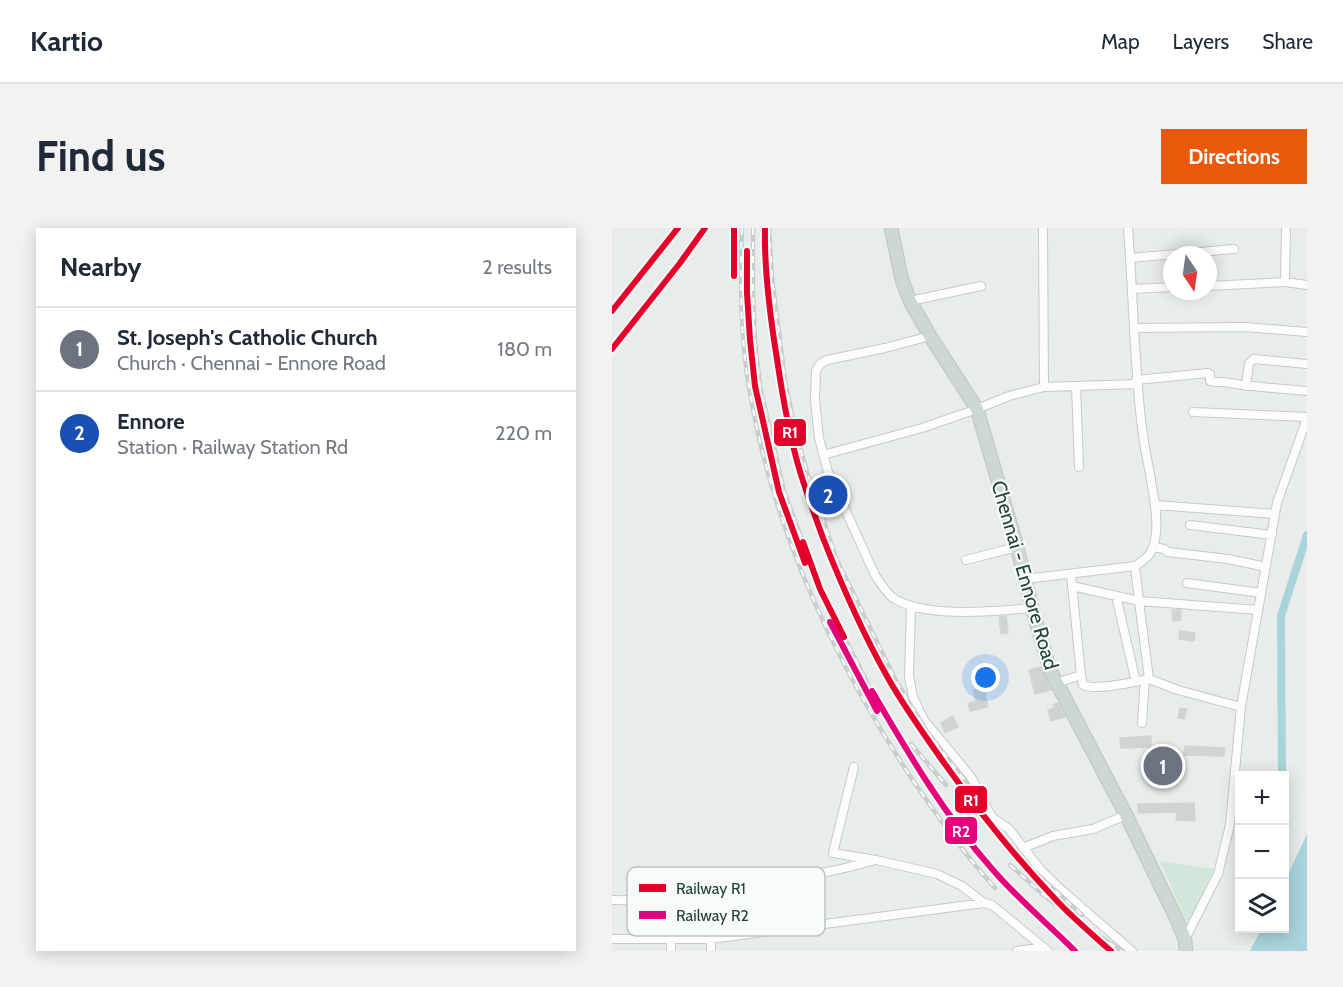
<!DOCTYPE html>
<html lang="en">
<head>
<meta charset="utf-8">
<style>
  body { margin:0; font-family:Cabin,sans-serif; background:#f2f2f3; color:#1f2937 }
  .controls { position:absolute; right:18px; bottom:18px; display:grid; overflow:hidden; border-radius:0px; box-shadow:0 3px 15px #0003 }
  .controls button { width:54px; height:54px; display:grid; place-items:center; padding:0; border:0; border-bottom:2px solid #e0e1e3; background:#fff; color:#1f2937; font:30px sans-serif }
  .compass { position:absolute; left:551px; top:18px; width:54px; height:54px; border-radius:50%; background:#fff; box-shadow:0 3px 15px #0003; rotate:167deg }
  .you { position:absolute; left:374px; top:450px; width:21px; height:21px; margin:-15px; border:4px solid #fff; border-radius:50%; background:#1a73e8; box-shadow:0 0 0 9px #1a73e833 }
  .badge { display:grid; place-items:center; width:39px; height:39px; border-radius:50%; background:#ea580c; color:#fff; font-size:20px; font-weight:700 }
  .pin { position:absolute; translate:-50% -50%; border:3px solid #fff; box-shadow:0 2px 6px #0006 }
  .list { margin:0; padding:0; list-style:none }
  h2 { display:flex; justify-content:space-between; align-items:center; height:78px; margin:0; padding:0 24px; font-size:26px }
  h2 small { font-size:20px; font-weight:400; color:#747a83 }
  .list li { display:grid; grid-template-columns:39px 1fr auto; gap:18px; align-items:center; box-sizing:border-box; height:84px; padding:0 24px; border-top:2px solid #e0e1e3 }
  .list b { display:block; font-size:22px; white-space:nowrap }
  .list p { margin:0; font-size:20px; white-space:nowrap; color:#747a83 }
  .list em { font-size:20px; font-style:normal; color:#747a83 }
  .icon { flex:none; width:33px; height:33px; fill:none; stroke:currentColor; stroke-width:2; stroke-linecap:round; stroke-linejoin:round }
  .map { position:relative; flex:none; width:695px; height:723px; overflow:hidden; border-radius:0px }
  header { display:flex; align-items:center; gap:36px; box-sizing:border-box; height:84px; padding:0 30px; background:#fff; border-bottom:2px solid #e0e1e3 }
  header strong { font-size:28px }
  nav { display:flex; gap:33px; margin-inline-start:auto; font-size:21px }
  .intro { display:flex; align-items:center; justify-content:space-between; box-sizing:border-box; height:144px; padding:0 36px }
  h1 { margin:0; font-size:42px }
  .button { padding:15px 27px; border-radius:0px; background:#ea580c; color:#fff; font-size:21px; font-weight:700 }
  main { display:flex; gap:36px; padding:0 36px }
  aside { flex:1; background:#fff; border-radius:0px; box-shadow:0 3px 15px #0003 }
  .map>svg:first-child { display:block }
  .green { fill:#d1e6d8 }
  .water { fill:#a9d4db }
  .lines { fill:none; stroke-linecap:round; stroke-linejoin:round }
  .canal { stroke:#a9d4db; stroke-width:8 }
  .building { fill:#cfd4d2; stroke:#d1d6d4; stroke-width:1.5 }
  .minor-casing { stroke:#c5cac8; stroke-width:10 }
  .primary-casing { stroke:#c3ccc9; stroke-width:15 }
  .minor { stroke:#fcfcfc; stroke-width:8 }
  .primary { stroke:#cfd7d5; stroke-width:12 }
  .rail-casing { stroke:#c9cdcc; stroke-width:4.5 }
  .rail { stroke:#f7fbf9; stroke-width:2; stroke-dasharray:7; stroke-linecap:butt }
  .rail-1-casing { stroke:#f7fbf9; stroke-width:10 }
  .rail-2-casing { stroke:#f7fbf9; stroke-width:10 }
  .rail-1 { stroke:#e4002b; stroke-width:6 }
  .rail-2 { stroke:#e5007d; stroke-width:6 }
  .labels { text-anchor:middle; stroke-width:4.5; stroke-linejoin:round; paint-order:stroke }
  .street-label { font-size:20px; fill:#24423a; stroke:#f7fbf9 }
  .key { fill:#f7fbf9; stroke:#b8c4c0; stroke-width:1.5 }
  .key-label { font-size:16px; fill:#24423a }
  .line-badge { stroke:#f7fbf9; stroke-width:2 }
  .badge-label { font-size:16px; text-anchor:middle; font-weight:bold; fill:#fff }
</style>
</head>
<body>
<header>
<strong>Kartio</strong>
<nav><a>Map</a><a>Layers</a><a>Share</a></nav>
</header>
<div class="intro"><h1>Find us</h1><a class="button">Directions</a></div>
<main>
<aside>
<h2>Nearby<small>2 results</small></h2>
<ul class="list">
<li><span class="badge" style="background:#6b7280">1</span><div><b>St. Joseph's Catholic Church</b><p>Church · Chennai - Ennore Road</p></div><em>180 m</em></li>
<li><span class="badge" style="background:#1a4fb4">2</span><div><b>Ennore</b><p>Station · Railway Station Rd</p></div><em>220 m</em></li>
</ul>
</aside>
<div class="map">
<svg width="695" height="723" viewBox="0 0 695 723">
  <rect width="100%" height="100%" fill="#e8edeb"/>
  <path class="green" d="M548 633 602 641 583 684 578 693H574L573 690Z"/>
  <path class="water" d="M695 606V723H638L649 701 672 700 673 653Z"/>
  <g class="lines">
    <path class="canal" d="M670 548 669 388 695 307"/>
  </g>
  <path class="building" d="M560 382H569V392L561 393Z
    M394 388 396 405 389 406 387 389Z
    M568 403 583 405 582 413 567 411Z
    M429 439 439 462 423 466 417 442Z
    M372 460 376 479 358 483 356 475 364 473 361 462Z
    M446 475 453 489 439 493 436 482 442 480 441 477Z
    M568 480 575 481 572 491 566 490Z
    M341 488 346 499 333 505 329 495Z
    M539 508V519L509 520 508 510Z
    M573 518 613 520 612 528 572 527Z
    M543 526H552V530L566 531V546L536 545 537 530H543Z
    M582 575 583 593 564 592 565 584 526 585V576Z"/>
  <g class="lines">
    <g class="minor-casing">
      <path id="minor" d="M431 0 432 159
        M518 30 622 21
        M673 54 674 0
        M596 58 673 54 695 57
        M521 61 560 59
        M298 73 369 58
        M522 100 633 99 695 104
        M318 108 273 120 215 132 208 136 204 143 203 172 207 210 216 244 263 347C268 355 273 363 280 369 310 391 384 383 420 380
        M524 152 596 145 598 146V153C604 155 611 153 617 155 643 159 669 161 695 163
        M464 158 467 239
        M634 158 637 135 642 131 695 136
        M581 184 695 189
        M211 227 310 200 365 181 397 168 432 159 526 156
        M544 277 663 286
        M578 297 660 307
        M542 319 552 321 556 324 616 331 654 339
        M354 332 405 319
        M523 338 527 373 646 382
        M413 351 523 338C538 329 542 323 544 305 546 286 541 266 538 246 534 228 531 210 529 192 522 128 521 64 516 0
        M575 355 649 365
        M460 358 527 373 537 451 566 462 629 479
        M504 368 524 454
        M299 378 297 448 301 469 312 492 359 549 377 584 381 590 397 601 428 641 445 658 520 723
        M469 447 471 457C484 463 522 454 537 451
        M444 455 469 447 459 346
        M530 495 533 452
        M242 539 221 625 264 632 325 646 350 658 372 675
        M411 620 441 608 481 601 514 587
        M173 648C203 648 231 641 260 633
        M0 672 60 673 59 723
        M0 711H99L372 675 380 677 436 723
        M99 711V723
        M573 711 606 646 618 597 629 479 665 275 695 190
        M405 723 432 719"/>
    </g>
    <g class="primary-casing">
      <path id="primary" d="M279 0 290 52 298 73 318 108 365 181 405 319 420 380 438 442 514 587 565 692 573 711 574 723"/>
    </g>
    <use href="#minor" class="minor"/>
    <use href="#primary" class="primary"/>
    <g class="rail-casing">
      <path id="rail" d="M130 0C128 53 128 107 137 159 160 299 222 433 300 551 326 589 352 626 383 660
        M141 0V63L143 113 148 158 172 263 208 361 258 460 286 507 320 561 350 603 381 642 463 723
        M157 0 160 50 173 152 183 202 196 247 225 332 284 453 316 505 359 560
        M0 83 66 0
        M0 121 68 35 93 0
        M299 516 334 557
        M398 637 434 669 471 698 510 723
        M423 644 470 687"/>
    </g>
    <use href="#rail" class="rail"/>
    <g class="rail-1-casing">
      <path id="rail-1" d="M122 0V48
        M153 0C152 44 158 88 165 131 170 165 176 200 185 233 192 259 202 285 211 310 230 358 251 406 276 450 290 475 307 499 323 522 360 575 401 627 446 674 462 691 481 707 499 723
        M135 23V65L138 112 143 158 167 264 193 335
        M0 83 66 0
        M0 121 68 35 93 0
        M191 314 208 361 232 409"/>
    </g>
    <g class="rail-2-casing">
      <path id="rail-2" d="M218 394 265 483
        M260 463C296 525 333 588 381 642 406 671 436 696 463 723"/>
    </g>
    <use href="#rail-1" class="rail-1"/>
    <use href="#rail-2" class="rail-2"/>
  </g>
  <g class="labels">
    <g class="street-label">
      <text transform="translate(413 347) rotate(74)" y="7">Chennai - Ennore Road</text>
    </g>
  </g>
  <rect x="15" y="639" width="198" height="69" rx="9" class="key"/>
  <rect x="27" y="656" width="27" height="8" fill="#e4002b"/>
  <rect x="27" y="683" width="27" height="8" fill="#e5007d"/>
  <g class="key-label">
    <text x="64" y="666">Railway R1</text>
    <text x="64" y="693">Railway R2</text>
  </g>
  <g class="line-badge">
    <rect x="161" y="190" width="34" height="29" rx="6" fill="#e4002b"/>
    <rect x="342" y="557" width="34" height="29" rx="6" fill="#e4002b"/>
    <rect x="332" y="588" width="34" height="29" rx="6" fill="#e5007d"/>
  </g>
  <g class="badge-label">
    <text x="178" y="210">R1</text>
    <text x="359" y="578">R1</text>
    <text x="349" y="609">R2</text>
  </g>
</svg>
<div class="controls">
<button>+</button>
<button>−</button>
<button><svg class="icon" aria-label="layers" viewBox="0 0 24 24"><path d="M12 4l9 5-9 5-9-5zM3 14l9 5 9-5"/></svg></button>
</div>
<svg class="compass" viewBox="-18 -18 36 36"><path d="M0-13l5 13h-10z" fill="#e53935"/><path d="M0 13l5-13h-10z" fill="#747a83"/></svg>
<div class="you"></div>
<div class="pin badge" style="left:551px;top:538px;background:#6b7280">1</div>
<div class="pin badge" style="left:216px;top:267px;background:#1a4fb4">2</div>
</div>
</main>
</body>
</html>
